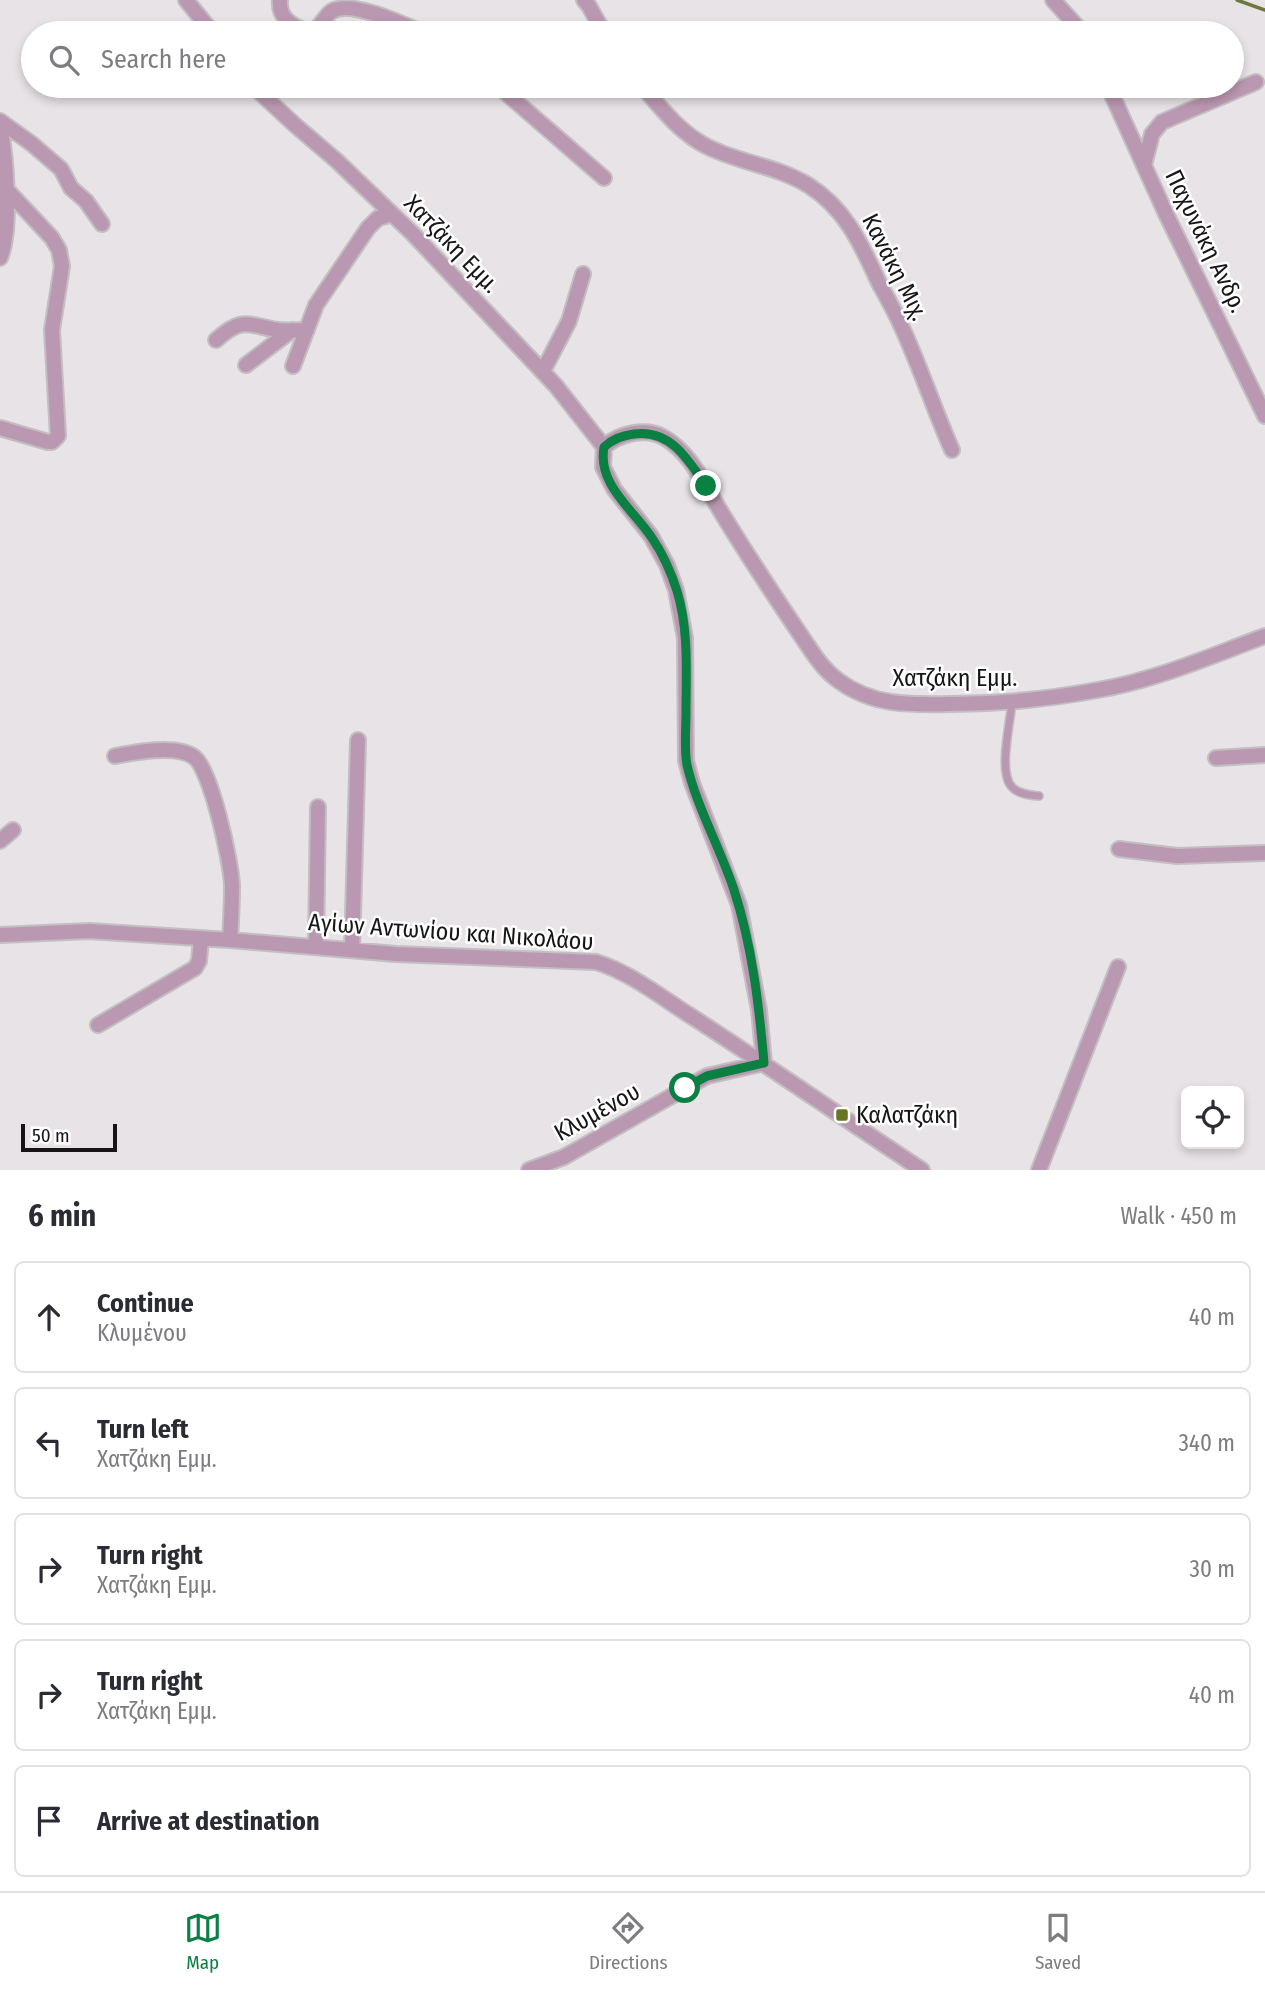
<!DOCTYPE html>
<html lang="en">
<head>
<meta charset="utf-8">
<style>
  body { margin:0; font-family:"Fira Sans Condensed",sans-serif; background:#f2f2f3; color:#2b2b33 }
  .controls { position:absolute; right:21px; bottom:21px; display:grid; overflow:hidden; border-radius:10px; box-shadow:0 4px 10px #0003 }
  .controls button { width:63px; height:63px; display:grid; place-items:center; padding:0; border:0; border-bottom:2px solid #e1e1e2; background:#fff; color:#2b2b33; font:35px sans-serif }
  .scale { position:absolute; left:21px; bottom:18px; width:96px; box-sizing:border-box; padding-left:7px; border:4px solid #171516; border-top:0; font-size:19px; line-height:24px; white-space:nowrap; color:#171516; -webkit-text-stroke:5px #fff; paint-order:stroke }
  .stop { position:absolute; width:21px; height:21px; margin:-16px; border:5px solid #0b8043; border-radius:50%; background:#fff }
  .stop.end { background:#0b8043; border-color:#fff; box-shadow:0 2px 7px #0008 }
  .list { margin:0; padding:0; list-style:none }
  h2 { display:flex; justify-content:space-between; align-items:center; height:91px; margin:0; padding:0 28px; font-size:30px }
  h2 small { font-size:23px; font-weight:400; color:#7c7c81 }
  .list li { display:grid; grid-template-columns:46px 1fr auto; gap:21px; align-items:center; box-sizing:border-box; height:112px; margin:0 14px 14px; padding:0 14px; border:2px solid #e1e1e2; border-radius:10px }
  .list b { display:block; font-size:26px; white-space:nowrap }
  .list p { margin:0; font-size:23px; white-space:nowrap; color:#7c7c81 }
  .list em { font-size:23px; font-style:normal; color:#7c7c81 }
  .icon { flex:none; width:38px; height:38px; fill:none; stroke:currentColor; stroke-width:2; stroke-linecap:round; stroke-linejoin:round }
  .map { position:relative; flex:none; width:1265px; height:1170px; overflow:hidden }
  .search { position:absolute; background:#fff; box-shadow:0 4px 10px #0003; left:21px; right:21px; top:21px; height:77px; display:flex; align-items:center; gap:18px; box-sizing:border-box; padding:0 24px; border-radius:38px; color:#7c7c81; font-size:26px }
  .sheet { height:721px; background:#fff }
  nav { display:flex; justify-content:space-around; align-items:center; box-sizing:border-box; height:98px; border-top:2px solid #e1e1e2; background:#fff; font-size:19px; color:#7c7c81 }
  nav a { display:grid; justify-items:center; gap:4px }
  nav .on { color:#0b8043 }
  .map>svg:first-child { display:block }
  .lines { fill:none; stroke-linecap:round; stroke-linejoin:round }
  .stream { stroke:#6c793a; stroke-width:3.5 }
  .lane-casing { stroke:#c2bec1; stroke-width:10 }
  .street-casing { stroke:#c2bec1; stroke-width:18 }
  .lane { stroke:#bb98b1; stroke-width:7 }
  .street { stroke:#bb98b1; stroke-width:14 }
  .route { stroke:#0b8043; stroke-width:9 }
  .poi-dot { fill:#657522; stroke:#fff; stroke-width:2.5 }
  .labels { text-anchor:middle; stroke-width:5; stroke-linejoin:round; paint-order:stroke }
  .street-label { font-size:24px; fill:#171516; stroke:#fff }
  .poi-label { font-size:24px; fill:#171516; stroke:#fff; text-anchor:start }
</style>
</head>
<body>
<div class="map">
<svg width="1265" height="1170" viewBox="0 0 1265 1170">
  <rect width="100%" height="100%" fill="#e8e3e6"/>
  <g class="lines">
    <path class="stream" d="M1237 0 1265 10"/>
    <g class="lane-casing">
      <path id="lane" d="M1012 703C1010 723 998 773 1012 787 1018 794 1030 795 1039 796"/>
    </g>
    <g class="street-casing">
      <path id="street" d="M186 0 213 33
        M280 0C278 18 292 26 308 32 322 29 322 18 332 11 352 0 403 24 423 33
        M584 0 589 6 604 33
        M1053 0 1083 33
        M253 86 295 125 337 161 413 234 556 386 604 447
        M498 86 604 178
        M642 86C661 108 681 134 708 147 740 163 777 166 808 185 846 209 861 244 879 283 886 296 893 308 899 321 919 363 933 407 952 450
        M1108 86 1166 214 1265 416
        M0 121 32 144 61 169 71 188 86 201 102 224
        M0 125C6 158 12 229 0 258
        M1144 165 1152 134 1162 122 1256 82
        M216 340C243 316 247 325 278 330 287 331 297 330 307 330
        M246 365 292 330
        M293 366 316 305 368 228 378 218 392 214
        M543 371 569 321 583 274
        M0 428 48 442H52L58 436 52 330 62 266 59 250 52 238 6 189
        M115 756C135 752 177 744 194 757 211 769 231 862 232 885 232 903 231 922 230 940
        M1216 758 1265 755
        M0 841 13 830
        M1119 849 1177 856 1265 853
        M0 935 89 931 230 940 396 954 596 962C632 973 663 999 694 1018 771 1068 846 1120 922 1170
        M316 947 318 807
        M352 950 358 740
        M98 1025 195 968 199 961 201 939
        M764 1063 759 1010 739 905 692 783 686 761 685 638 676 590 667 565 651 536 614 489 603 467 604 447C618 434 645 427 663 437 689 451 704 483 718 507 745 552 773 594 802 637 813 653 822 669 839 681 873 706 910 705 951 704 1001 704 1049 699 1098 690 1156 680 1211 656 1265 636
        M529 1170 564 1157 707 1076 764 1063
        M1039 1170 1118 967"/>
    </g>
    <use href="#lane" class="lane"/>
    <use href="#street" class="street"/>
  </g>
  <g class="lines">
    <path class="route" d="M685 1088 707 1076 764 1063C759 1005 752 945 734 890 721 850 696 805 687 765 684 749 686 730 686 712 686 672 689 630 677 591 671 572 663 554 652 538 634 510 597 485 604 447 613 439 621 436 634 434 670 429 688 459 706 486"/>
  </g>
  <rect class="poi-dot" x="835" y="1108" width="14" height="14" rx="3.5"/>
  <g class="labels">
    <g class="street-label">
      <text transform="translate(1206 241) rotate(64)" y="8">Παχυνάκη Ανδρ.</text>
      <text transform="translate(452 244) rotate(46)" y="8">Χατζάκη Εμμ.</text>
      <text transform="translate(895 267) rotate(63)" y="8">Κανάκη Μιχ.</text>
      <text x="955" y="686">Χατζάκη Εμμ.</text>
      <text transform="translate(451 932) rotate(4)" y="8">Αγίων Αντωνίου και Νικολάου</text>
      <text transform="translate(597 1112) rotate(-29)" y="8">Κλυμένου</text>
    </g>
    <g class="poi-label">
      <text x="856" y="1123">Καλατζάκη</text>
    </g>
  </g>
</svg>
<div class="controls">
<button><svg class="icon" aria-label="locate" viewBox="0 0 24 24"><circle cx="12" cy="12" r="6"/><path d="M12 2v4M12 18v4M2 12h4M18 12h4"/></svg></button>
</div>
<div class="scale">50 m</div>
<div class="stop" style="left:685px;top:1088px"></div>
<div class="stop end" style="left:706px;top:486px"></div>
<div class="search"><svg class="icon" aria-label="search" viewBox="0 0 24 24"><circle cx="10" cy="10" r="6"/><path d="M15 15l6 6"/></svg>Search here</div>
</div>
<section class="sheet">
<h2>6 min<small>Walk · 450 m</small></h2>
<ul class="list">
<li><svg class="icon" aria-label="ahead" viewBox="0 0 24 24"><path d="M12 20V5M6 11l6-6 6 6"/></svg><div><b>Continue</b><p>Κλυμένου</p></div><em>40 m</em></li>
<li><svg class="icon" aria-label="left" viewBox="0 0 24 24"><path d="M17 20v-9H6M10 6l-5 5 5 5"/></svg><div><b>Turn left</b><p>Χατζάκη Εμμ.</p></div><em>340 m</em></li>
<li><svg class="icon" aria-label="right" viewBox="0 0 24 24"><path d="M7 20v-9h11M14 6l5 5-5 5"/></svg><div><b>Turn right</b><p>Χατζάκη Εμμ.</p></div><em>30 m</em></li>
<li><svg class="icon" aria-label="right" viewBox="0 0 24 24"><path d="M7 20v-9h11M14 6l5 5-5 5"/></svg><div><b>Turn right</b><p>Χατζάκη Εμμ.</p></div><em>40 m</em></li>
<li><svg class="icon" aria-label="arrive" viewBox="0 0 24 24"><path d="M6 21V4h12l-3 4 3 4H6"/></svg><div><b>Arrive at destination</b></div></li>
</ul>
</section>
<nav>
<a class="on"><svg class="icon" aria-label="map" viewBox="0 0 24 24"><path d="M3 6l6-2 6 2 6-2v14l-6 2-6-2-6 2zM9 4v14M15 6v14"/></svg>Map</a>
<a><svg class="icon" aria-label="directions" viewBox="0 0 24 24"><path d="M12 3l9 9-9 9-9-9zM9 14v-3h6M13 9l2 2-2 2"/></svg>Directions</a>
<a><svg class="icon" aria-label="saved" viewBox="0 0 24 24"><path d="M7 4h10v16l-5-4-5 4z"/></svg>Saved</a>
</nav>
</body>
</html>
